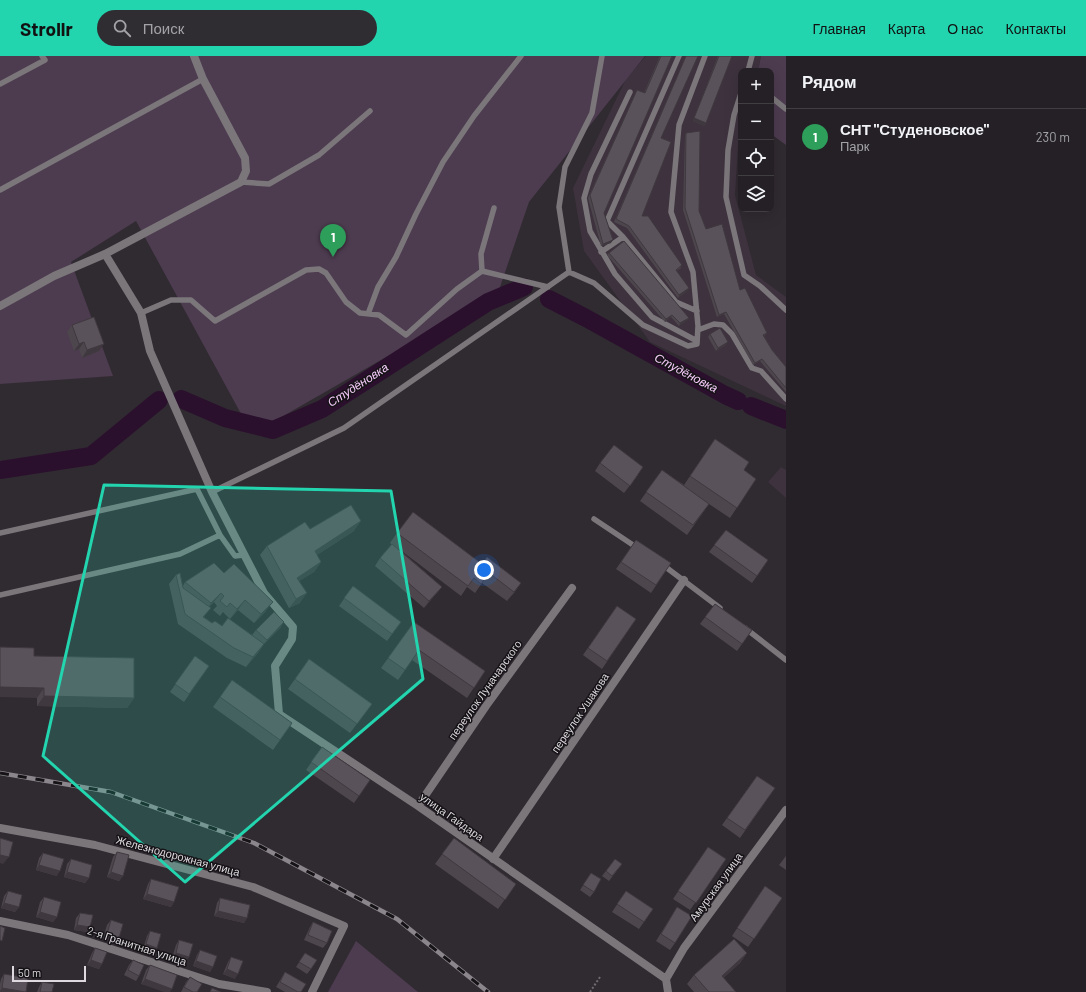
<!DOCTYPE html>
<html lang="ru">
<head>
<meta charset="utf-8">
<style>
  body { margin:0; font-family:Barlow,sans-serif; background:#302d32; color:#f1f3f6 }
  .controls { position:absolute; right:12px; top:12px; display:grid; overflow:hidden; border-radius:8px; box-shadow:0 4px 16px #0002 }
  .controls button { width:36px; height:36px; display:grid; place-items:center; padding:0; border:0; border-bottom:1px solid #413e42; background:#242025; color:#f1f3f6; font:20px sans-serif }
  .scale { position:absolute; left:12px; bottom:10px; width:74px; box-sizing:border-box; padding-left:4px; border:2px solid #ddd9de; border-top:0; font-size:11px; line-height:14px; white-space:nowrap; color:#ddd9de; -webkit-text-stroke:3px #161317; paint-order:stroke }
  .you { position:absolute; left:484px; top:514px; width:14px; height:14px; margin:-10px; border:3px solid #fff; border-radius:50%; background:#1a73e8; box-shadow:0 0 0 6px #1a73e833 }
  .badge { display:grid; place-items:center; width:26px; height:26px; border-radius:50%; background:#23d5af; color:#fff; font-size:13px; font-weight:700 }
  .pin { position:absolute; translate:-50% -33px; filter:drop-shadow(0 1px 2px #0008) }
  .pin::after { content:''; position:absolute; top:21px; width:14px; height:12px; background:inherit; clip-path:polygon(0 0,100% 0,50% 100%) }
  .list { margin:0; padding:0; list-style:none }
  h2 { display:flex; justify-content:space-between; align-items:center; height:52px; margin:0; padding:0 16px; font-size:17px }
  h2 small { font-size:13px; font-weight:400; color:#a3a3a7 }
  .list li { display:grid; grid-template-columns:26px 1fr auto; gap:12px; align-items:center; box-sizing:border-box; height:56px; padding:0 16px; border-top:1px solid #413e42 }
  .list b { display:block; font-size:15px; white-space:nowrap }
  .list p { margin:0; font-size:13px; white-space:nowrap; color:#a3a3a7 }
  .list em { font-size:13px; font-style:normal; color:#a3a3a7 }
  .icon { flex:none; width:22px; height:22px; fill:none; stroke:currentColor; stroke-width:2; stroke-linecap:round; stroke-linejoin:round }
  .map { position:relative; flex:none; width:786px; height:936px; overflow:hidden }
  header { display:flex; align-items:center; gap:24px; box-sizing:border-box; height:56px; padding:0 20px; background:#23d5af; color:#111 }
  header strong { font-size:19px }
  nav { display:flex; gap:22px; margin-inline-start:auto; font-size:14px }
  .search { width:280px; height:36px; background:#302d32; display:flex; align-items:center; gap:10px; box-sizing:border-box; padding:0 14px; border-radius:22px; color:#a3a3a7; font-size:15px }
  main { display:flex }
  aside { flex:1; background:#242025 }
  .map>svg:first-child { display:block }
  .built { fill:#3d323e }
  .green { fill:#4d3b4f }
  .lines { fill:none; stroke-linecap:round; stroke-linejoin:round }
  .river { stroke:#2b102e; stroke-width:18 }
  .path { stroke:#706b71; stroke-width:2; stroke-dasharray:2 2; stroke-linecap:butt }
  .lane { stroke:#7a767a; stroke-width:5.5 }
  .street { stroke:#7a767a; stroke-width:8 }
  .rail-casing { stroke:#8b868c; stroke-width:4.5 }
  .rail { stroke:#161317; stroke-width:3; stroke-dasharray:9; stroke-linecap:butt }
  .wall { fill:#4d474d }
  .shaded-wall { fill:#3f393f }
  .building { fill:#5a525a; stroke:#3f393f }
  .marked { fill:#23d5af; fill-opacity:0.2; stroke:#23d5af; stroke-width:3; stroke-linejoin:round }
  .labels { text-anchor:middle; stroke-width:3; stroke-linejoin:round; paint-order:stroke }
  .street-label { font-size:11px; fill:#ddd9de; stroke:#161317 }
  .water-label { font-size:12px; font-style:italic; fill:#f5cbf9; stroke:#161317 }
</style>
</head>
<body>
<header>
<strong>Strollr</strong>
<div class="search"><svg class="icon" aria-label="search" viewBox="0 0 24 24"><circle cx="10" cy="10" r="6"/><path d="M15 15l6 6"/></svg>Поиск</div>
<nav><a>Главная</a><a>Карта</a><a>О нас</a><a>Контакты</a></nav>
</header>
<main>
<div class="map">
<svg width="786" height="936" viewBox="0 0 786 936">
  <rect width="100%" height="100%" fill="#302a31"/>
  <path class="built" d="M646 0H761L758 15H741V79L738 90 735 139 756 219 786 241V350L650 286 584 195 573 132 626 23Z
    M781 411 786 414V442L768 426Z"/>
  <path class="green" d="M0 0H645L529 146 498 237 252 378 136 165 71 206 113 320 0 328Z
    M761 0H786V89L771 78V15H758Z
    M356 885 418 936H328Z"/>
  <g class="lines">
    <path class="river" d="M549 243 586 262 725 339 738 345
      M181 343 225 362 273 374 322 353 488 246 524 231
      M751 350 786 364
      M0 414 91 400 159 344"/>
    <path class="path" d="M590 936 600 921"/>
    <path class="lane" d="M679 0 607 165 623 181 676 246 697 255
      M748 15 752 0
      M0 28 45 4 42 0
      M630 36 591 118 584 142 590 175 615 218 652 261 697 285
      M741 37 734 59 728 94 726 141 744 219 760 230 786 254
      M771 41 786 53
      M241 126 269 128 319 99 370 55
      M0 134 203 23
      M601 196 623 181
      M482 215 481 198 494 152
      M569 216 594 227 643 269 688 290 697 288 698 270 693 216 671 156 679 69 705 0
      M141 257 171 244H191L215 265 306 214 319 213 326 217 346 246 360 257 379 259 406 279 457 233 482 215 548 231
      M368 258 378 231 396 201 416 158 443 106 474 60 521 0
      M698 274 714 268 723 269 732 278 752 312 761 315 786 343
      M212 436 344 372 569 216 559 151 565 111 592 57 602 0
      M594 463 639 493
      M0 477 197 433 220 479
      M663 509 720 552
      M0 539 180 498 220 479 235 500 244 499
      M745 572 786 604"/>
    <path class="street" d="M105 198 141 257 150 295 212 436 264 537 293 571 292 583 275 610 279 658 418 750 666 923 668 936
      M0 250 54 220 105 198 241 126 246 115 245 102 203 23 194 0
      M418 750 486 650 572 532
      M0 772 95 789 253 831 344 870 312 936
      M493 803 684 524
      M0 865 68 879 219 928 267 936
      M666 923 684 892 786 754"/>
    <g class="rail-casing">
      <path id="rail" d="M0 717 111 736 254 787 397 863 488 936"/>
    </g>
    <use href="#rail" class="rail"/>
  </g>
  <path class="wall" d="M660 0H672L604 157 611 187 601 190 588 142 636 36 637 34 644 37Z
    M686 0H698L661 82 642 160 681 212 676 215 689 232 687 235 678 242 627 172 614 166Z
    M718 0H732L706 67 704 70 693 65Z
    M686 77 699 155 706 173 740 234 767 277 764 280 772 294 786 311V336L760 305 753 309 724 258 717 261 683 154 685 80Z
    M609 197 689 262 687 264 679 270 671 261 665 266 607 199Z
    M72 269 99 295 82 302 79 293 74 295 67 276Z
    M710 278 726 289 716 295 708 281Z
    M715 383 744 414 756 423 730 462 709 448 687 479 640 445 662 414 684 429Z
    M600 407 638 419 624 437 595 415Z
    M310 473 354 475 317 499 321 506 314 516 299 525 300 547 289 552 260 499 267 490Z
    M726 474 768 504 752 527 709 496Z
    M397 477 482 508 521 527 514 537 507 545 482 527 475 537 467 531 461 540 399 493 442 531 424 552 375 510 380 502 392 489 390 487Z
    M636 484 671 507 651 537 616 513Z
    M224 517 266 555 254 567 238 554 230 563 223 556 220 560 213 554 217 550 214 546 209 551 204 561 212 567 252 579 256 574 281 571 264 588 258 597 246 611 227 602 178 568 169 528 176 519 183 530 185 526Z
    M353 530 401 566 387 585 339 550Z
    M715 548 752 574 737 595 700 568Z
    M617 550 636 563 602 613 583 599Z
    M414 566 485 615 467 642 412 604 398 624 381 612Z
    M34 600 134 642 127 652 37 650V642Z
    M195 600 209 610 184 646 170 636Z
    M309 603 372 648 350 677 288 633Z
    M232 624 292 667 273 694 213 651Z
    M322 691 370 724 354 747 306 714Z
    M757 720 775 732 740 782 722 769Z
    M454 782 516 828 498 853 435 808Z
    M708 791 726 803 690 854 673 843Z
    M117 796 123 820 119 825 107 821 113 801Z
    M43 797 57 820 36 814 39 802Z
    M786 800V814L779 809Z
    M71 803 89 822 85 827 64 821 67 808Z
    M615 803 622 808 609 825 602 820Z
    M591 817 594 836 590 841 580 834Z
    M151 823 174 846 171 851 143 843 148 828Z
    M765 830 782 842 748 891 732 880Z
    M8 835 19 851 15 856 1 852 4 840Z
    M626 835 653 853 639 873 612 856Z
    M44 841 57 861 53 866 36 861 40 846Z
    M220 842 247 862 244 867 214 860 217 847Z
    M677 851 675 887 670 894 656 885Z
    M80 857 90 871 87 876 74 874 76 862Z
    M111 864 119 882 116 887 103 883 107 869Z
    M313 866 327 887 323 892 304 884 310 871Z
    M150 875 157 892 154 896 143 893 147 880Z
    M179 884 189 901 185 906 172 902 176 889Z
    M95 892 102 908 99 913 87 909 92 897Z
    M200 894 213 911 210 916 193 910 197 899Z
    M305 897 311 913 307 918 296 911Z
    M747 897 740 907 723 922 736 936H694L687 928 694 919Z
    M231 901 235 923 223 918 228 906Z
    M133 904 139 920 136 925 124 919 129 909Z
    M150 909 172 933 141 928 146 914Z
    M285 916 301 936H285L276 931Z
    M4 918 26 936H0V928L1 923Z
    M190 921 197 936H181L186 926Z
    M42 926 52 936H37L39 931Z"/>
  <path class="shaded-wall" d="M694 62 706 67 704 70 693 65Z
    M613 184 611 187 601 190 603 188Z
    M689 232 687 235 678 242 679 239Z
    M726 256 724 258 717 261 719 259Z
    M672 259 671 261 665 266 666 263Z
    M689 262 687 264 679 270 680 267Z
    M84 286 79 293 74 295 79 288Z
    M728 286 726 289 716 295 718 292Z
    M104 288 99 295 82 302 87 294Z
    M762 303 760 305 753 309 755 307Z
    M361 465 354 475 308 505 315 495Z
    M321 506 314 516 290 531 297 522Z
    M521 527 514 537 507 545Z
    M442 531 424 552 429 545Z
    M221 537 214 546 204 557 211 547Z
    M307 537 300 547 289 552 296 543Z
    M245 544 238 554 230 563 237 553Z
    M273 546 266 555 254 567 261 558Z
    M284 566 281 571 264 588 258 597 246 611 253 601 267 584Z
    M0 631 44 632 37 642 0 641Z
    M44 640 134 642 127 652 37 650Z
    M0 799 9 801 3 808 0 807Z
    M39 809 60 815 57 820 36 814Z
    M67 816 89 822 85 827 64 821Z
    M111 816 123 820 119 825 107 821Z
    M147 838 174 846 171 851 143 843Z
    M4 847 19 851 15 856 1 852Z
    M218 855 247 862 244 867 214 860Z
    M40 856 57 861 53 866 36 861Z
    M77 869 90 871 87 876 74 874Z
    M107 878 119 882 116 887 103 883Z
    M146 888 157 892 154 896 143 893Z
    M176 897 189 901 185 906 172 902Z
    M747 897 740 907 715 930 722 920Z
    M91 904 102 908 99 913 87 909Z
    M196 905 213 911 210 916 193 910Z
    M227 913 238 918 235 923 223 918Z
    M145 923 172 933 170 936H164L141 928Z
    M2 932 25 936H0V935Z"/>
  <path class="building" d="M661 0H672L604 157 613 184 603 188 590 139 637 34 645 37Z
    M686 0H698L661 82 671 86 642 160H648L682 209 676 214 689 232 679 239 629 170 616 163Z
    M719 0H732L706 67 694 62Z
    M700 75 699 155 706 173 722 168 740 234 745 232 767 277 763 279 772 294 786 311V332L762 303 755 307 726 256 719 259 685 152 686 77Z
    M624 185 689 262 680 267 672 259 666 263 609 197Z
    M94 261 104 288 87 294 84 286 79 288 72 269Z
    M720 272 728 286 718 292 710 278Z
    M715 383 749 406 744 414 756 423 737 452 690 420Z
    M614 389 643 411 630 430 600 407Z
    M662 414 709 448 693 469 646 436Z
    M351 449 361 465 315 495 321 506 297 522 307 537 296 543 267 490 305 466 310 473Z
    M413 456 482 508 487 501 521 527 514 536 489 517 481 528 474 522 468 530 397 477Z
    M726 474 768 504 757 520 714 489Z
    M636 484 671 507 656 529 621 506Z
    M392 488 442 531 429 545 380 502Z
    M214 507 224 517 234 508 273 546 261 558 245 544 237 553 230 547 227 551 220 545 224 540 221 537 211 547 185 526Z
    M180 517 183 532 211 552 203 561 212 567 215 565 222 570 228 562 264 588 253 601 234 592 185 558 176 519Z
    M353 530 401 566 392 578 344 542Z
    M715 548 752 574 742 588 705 561Z
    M617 550 636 563 607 605 588 592Z
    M274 556 284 566 267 584 256 574Z
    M414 566 485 615 474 632 419 594 405 614 388 602Z
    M0 591 34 592V600L134 602V642L44 640V632L0 631Z
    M195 600 209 610 189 638 175 628Z
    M309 603 372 648 357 668 295 623Z
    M232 624 292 667 280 684 220 641Z
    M322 691 370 724 359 740 311 706Z
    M757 720 775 732 745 774 727 762Z
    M0 782 13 786 9 801 0 799Z
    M454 782 516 828 505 844 442 798Z
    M708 791 726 803 696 847 678 835Z
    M117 796 129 799 123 820 111 816Z
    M43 797 64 803 60 815 39 809Z
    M71 803 92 809 89 822 67 816Z
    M615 803 622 808 612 820 606 815Z
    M591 817 601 823 594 836 583 829Z
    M151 823 179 831 174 846 147 838Z
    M765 830 782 842 754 883 737 872Z
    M8 835 22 839 19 851 4 847Z
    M626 835 653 853 644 866 617 848Z
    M44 841 61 846 57 861 40 856Z
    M220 842 250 849 247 862 218 855Z
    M677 851 692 860 675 887 661 878Z
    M80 857 93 859 90 871 77 869Z
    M111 864 123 868 119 882 107 878Z
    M313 866 332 875 327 887 308 879Z
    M0 870 5 872 2 885 0 884Z
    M150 875 161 878 157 892 146 888Z
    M734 883 747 897 722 920 736 936H709L694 919Z
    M179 884 193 888 189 901 176 897Z
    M95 892 107 896 102 908 91 904Z
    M200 894 217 900 213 911 196 905Z
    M305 897 317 904 311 913 299 906Z
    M231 901 243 905 238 918 227 913Z
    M133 904 144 909 139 920 128 914Z
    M150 909 177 919 172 933 145 923Z
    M285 916 306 928 301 936H298L280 926Z
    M4 918 28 922 26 936 2 932Z
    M190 921 202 928 197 936H193L184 931Z
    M42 926 54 928 52 936H40Z
    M212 932 221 936H210Z"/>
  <path class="marked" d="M104 429 391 435 423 623 185 826 43 700Z"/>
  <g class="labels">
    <g class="street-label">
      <text transform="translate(485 634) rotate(-55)" y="4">переулок Луначарского</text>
      <text transform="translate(580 657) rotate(-56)" y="4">переулок Ушакова</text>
      <text transform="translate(452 761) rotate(35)" y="4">улица Гайдара</text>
      <text transform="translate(178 800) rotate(15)" y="4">Железнодорожная улица</text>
      <text transform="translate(716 831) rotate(-54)" y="4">Амурская улица</text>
      <text transform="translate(137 890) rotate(18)" y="4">2-я Гранитная улица</text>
    </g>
    <g class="water-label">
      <text transform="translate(686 317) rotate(28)" y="4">Студёновка</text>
      <text transform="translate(358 329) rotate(-33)" y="4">Студёновка</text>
    </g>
  </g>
</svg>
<div class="controls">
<button>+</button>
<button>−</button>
<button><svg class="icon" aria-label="locate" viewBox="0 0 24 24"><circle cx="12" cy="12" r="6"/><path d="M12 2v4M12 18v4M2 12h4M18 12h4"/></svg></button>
<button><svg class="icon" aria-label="layers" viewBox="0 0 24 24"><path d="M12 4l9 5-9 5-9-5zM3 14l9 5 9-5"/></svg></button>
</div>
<div class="scale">50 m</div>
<div class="you"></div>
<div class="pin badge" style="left:333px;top:201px;background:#2e9e5b">1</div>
</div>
<aside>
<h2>Рядом<small></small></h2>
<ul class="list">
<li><span class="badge" style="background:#2e9e5b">1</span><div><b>СНТ &quot;Студеновское&quot;</b><p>Парк</p></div><em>230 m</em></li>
</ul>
</aside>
</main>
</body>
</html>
